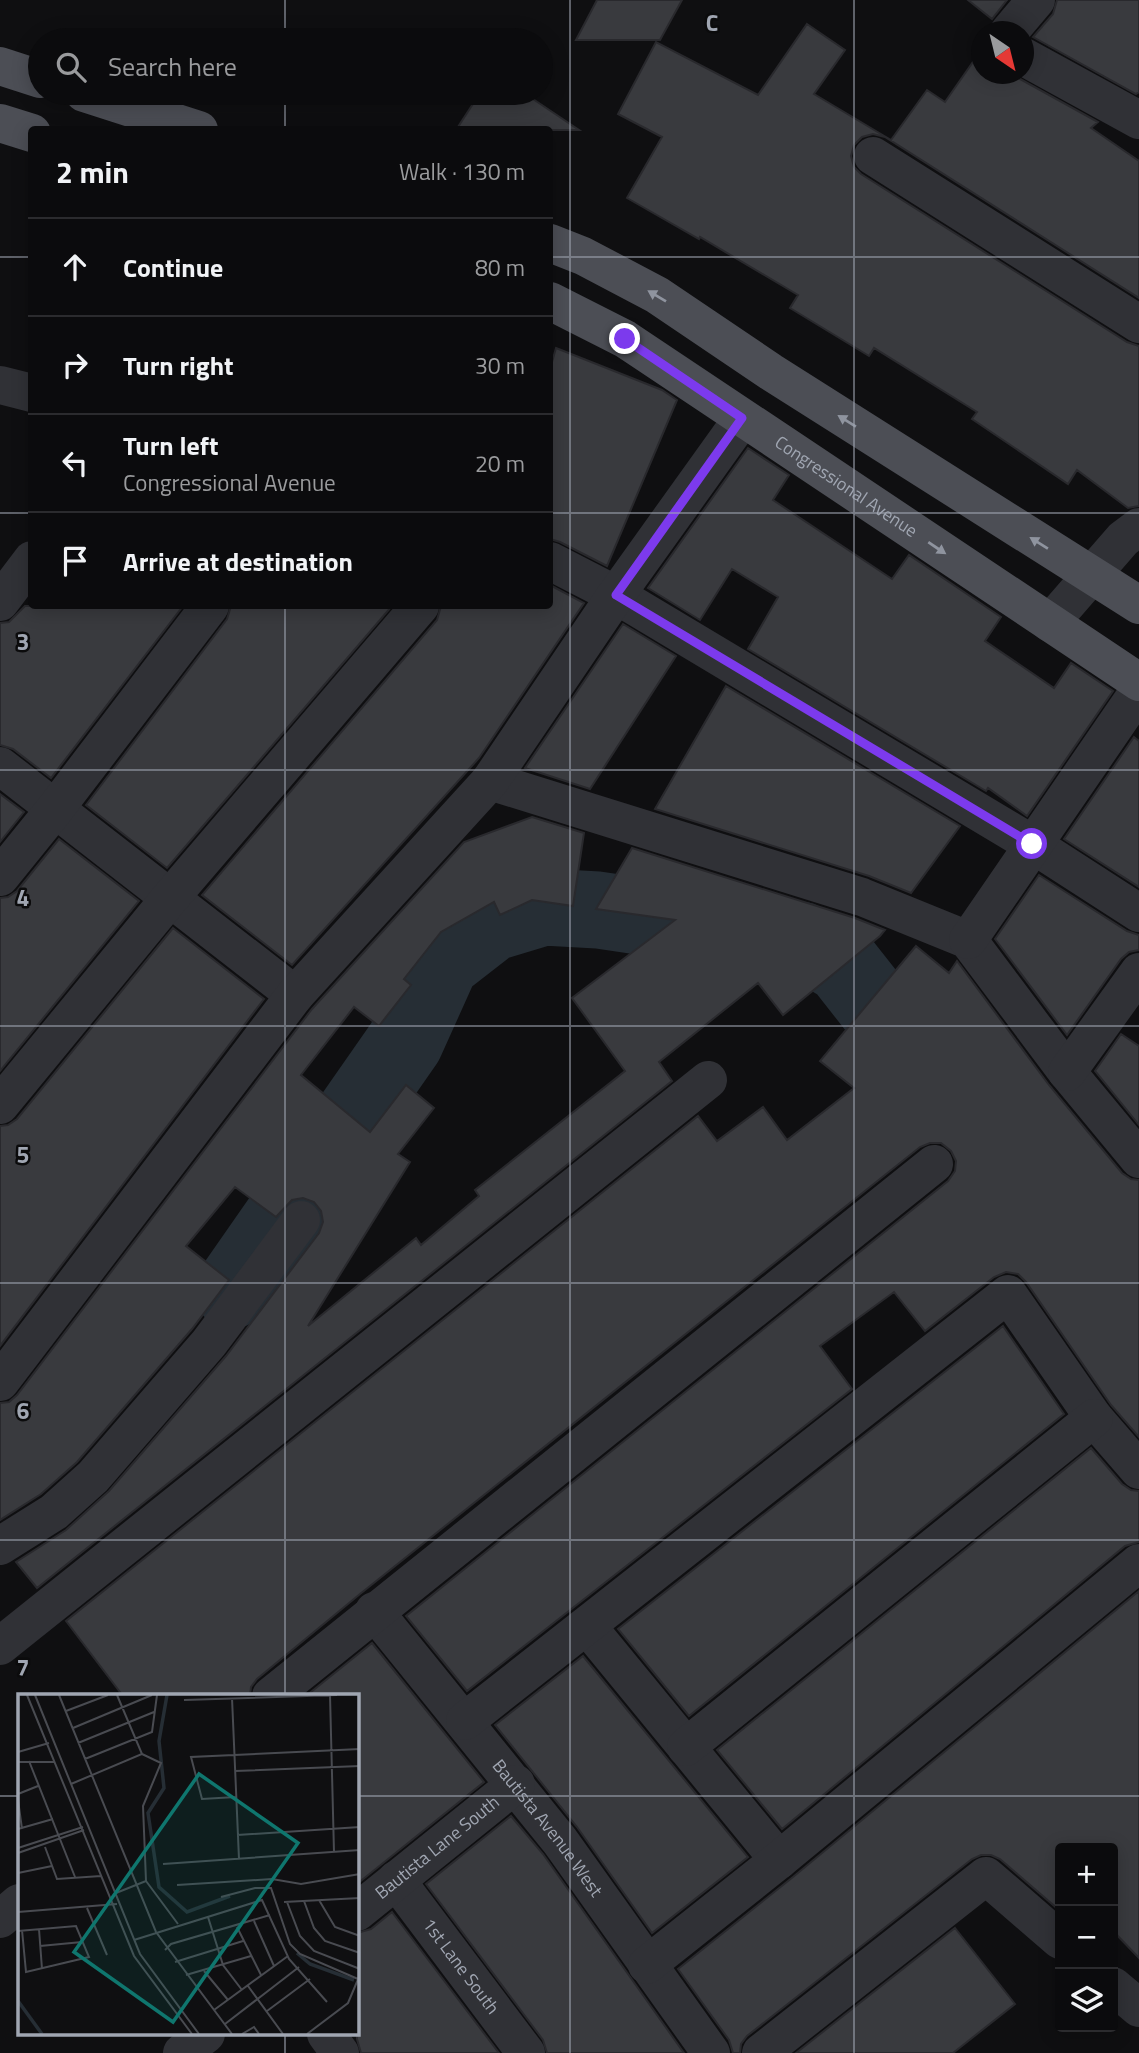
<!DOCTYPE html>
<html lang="en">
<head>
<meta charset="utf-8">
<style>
  body { margin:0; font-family:"Titillium Web",sans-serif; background:#19191b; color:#f1f3f6 }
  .controls { position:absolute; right:21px; bottom:21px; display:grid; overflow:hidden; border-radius:7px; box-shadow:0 4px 18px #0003 }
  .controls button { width:63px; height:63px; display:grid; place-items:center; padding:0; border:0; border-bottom:2px solid #2b2b2e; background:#0b0b0d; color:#f1f3f6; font:35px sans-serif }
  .compass { position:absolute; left:971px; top:21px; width:63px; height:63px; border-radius:50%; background:#0b0b0d; box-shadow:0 4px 18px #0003; rotate:145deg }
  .stop { position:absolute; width:21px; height:21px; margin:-16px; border:5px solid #7c3aed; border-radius:50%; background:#fff }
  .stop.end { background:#7c3aed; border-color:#fff; box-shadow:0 2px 7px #0008 }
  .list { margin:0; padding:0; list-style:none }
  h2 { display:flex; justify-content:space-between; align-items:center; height:91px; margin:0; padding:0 28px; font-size:30px }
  h2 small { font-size:23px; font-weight:400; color:#9a9b9d }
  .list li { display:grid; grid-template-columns:46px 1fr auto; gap:21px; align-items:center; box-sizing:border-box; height:98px; padding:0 28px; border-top:2px solid #2b2b2e }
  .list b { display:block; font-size:26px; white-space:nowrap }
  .list p { margin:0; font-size:23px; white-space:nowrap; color:#9a9b9d }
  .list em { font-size:23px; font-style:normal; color:#9a9b9d }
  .icon { flex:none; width:38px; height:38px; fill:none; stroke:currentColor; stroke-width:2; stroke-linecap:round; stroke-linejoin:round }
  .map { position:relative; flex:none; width:1139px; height:2053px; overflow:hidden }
  .search { position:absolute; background:#0b0b0d; box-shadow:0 4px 18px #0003; left:28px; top:28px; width:525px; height:77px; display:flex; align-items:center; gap:18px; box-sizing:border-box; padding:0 24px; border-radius:38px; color:#9a9b9d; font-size:26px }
  .panel { position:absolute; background:#0b0b0d; box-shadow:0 4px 18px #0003; left:28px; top:126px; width:525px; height:483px; border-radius:7px }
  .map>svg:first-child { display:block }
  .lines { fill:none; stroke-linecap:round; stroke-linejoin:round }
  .river { stroke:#262e35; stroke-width:77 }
  .building { fill:#393a3e; stroke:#29292d; stroke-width:2 }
  .minor { stroke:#303136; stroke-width:38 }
  .major { stroke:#4c4e55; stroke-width:38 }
  .oneway { fill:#8f949f }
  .route { stroke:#7c3aed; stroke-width:9 }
  .grid { fill:none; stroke:#a0a6b2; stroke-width:2; stroke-opacity:0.55 }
  .labels { text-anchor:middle; stroke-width:5; stroke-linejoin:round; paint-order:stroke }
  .street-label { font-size:18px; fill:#a0a6b2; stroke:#0b0b0c }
  .inset-river { fill:none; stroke:#262e35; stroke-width:3.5 }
  .inset-road { fill:none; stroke:#494b51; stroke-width:2 }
  .view { fill:#0f766e; fill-opacity:0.15; stroke:#0f766e; stroke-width:3.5 }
  .inset-edge { fill:none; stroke:#a0a6b2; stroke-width:3.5 }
  .grid-label { font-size:23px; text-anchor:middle; font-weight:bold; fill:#a0a6b2; stroke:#0b0b0c; stroke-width:5; stroke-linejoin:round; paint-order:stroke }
</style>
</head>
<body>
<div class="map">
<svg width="1139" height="2053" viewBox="0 0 1139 2053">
  <rect width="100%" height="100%" fill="#0f0f11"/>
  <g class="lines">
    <path class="river" d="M232 1290 405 1042 441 962 491 923 544 907 598 910 801 940 843 965 906 1045 945 1076"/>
  </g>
  <path class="building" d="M597 0H682L660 40H576Z
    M968 0H1007L992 19Z
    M1057 0H1139V92L1136 94 1033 37 1053 14Z
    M807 24 845 50 814 94 891 140 927 90 945 102 982 49V74H1011L1098 122 1091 128 1139 161V298L885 137 873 134 862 137 854 145 851 156 854 167 861 174 1127 342 1139 346V506L1128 508 1077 470 1068 484 972 419 977 412 874 348 869 356 790 308 798 295 700 237 699 239 627 198 662 137 618 114 656 42 758 95Z
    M480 93H528L527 95 579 130H456Z
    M556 348 662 390 677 400 607 566 560 542 550 539V369Z
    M748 448 789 475 773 500 892 579 909 555 1001 617 985 641 1054 688 1071 663 1113 691 1027 816 988 788 986 791 748 649 778 597 732 569 700 620 648 588Z
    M550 585 584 603 479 758 292 965 202 895 437 620 441 606H550Z
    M25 606H183L51 778 13 749 0 745V623L9 622Z
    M231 606H392L167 868 86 805 227 619Z
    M623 624 676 656 590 789 525 768Z
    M726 686 960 826 911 893 869 876 655 809Z
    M1134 737 1139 741V887L1064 839Z
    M0 794 24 812 0 842Z
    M532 817 584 833 573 906 532 900 500 915 494 902 441 932 404 979 411 985 379 1026 354 1007 301 1075 370 1132 406 1085 434 1108 398 1154 410 1162 308 1326 416 1238 421 1245 479 1196 475 1190 625 1071 572 998 675 920 596 909 632 848 855 918 885 930 880 936 783 1015 758 983 659 1062 672 1081 37 1588 16 1562 66 1530 109 1491 226 1356 319 1233 323 1222 321 1211 314 1202 303 1198 292 1200 276 1217 235 1187 186 1246 229 1280 192 1329 77 1462 41 1494 0 1520V1403L9 1402 17 1395 312 1009 464 842Z
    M59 839 139 901 0 1071V898L8 897 17 891Z
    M1039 875 1127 931 1139 935V950L1129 952 1121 959 1067 1035 995 939Z
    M173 928 264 999 0 1346V1126L8 1125 17 1119Z
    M916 946 949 973 957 961 1049 1085 1122 1173 1131 1179 1139 1180V1437L1111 1405 1026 1282 1018 1274 1006 1272 994 1277 925 1331 894 1292 820 1346 852 1389 467 1691 406 1616 948 1181 955 1171 956 1161 951 1151 941 1143H930L920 1147 360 1594 257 1679 251 1687 250 1696H123L66 1621 698 1116 717 1141 763 1107 787 1140 854 1088 820 1061Z
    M1121 1034 1139 1046V1125L1095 1071Z
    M1003 1326 1064 1414 689 1716 618 1629Z
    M1091 1448 1122 1484 1131 1490 1139 1491V1542L1125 1546 782 1829 717 1750Z
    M1139 1591V1958L1113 1931V1848H1060L1059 1910 1000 1859 991 1855H981L972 1859 747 2036 741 2044 740 2053H733L729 2040 678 1969 793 1877Z
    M372 1643 484 1782 357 1884V1696H306Z
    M583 1656 748 1857 652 1933 577 1827 495 1725Z
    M511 1816 543 1854 684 2053H547L543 2040 426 1884Z
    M392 1912 499 2053H361L357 2039V1933L371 1929Z
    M955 1928 1015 2004 953 2053H796Z"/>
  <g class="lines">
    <g class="minor">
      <path d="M1009 32 1036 0"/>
      <path d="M1024 57 1139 120"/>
      <path d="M873 156 1139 324"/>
      <path d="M0 385 32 393"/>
      <path d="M550 561 616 595 1032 844 1139 913"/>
      <path d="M0 602 32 560"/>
      <path d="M1050 623 1123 539 1139 527"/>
      <path d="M0 766 295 995"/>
      <path d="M490 781 862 897 968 940 1067 1072 1139 1159"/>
      <path d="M0 877 55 809 210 606"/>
      <path d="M968 940 1139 691"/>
      <path d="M1067 1072 1139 972"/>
      <path d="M0 1105 170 898 420 606"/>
      <path d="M0 1382 295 995 490 781 616 595 742 419"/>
      <path d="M0 1546 54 1512 93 1477 209 1343 301 1220"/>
      <path id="s1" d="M374 1611 560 1841 711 2053"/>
      <path d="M587 1626 779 1860"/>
      <path d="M0 1646 708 1080"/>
      <path d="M271 1696 934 1164"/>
      <path d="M465 1721 1008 1294 1094 1418 1139 1470"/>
      <path d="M686 1747 1094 1418"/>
      <path id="s2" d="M396 1880 526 2053"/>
      <path id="s3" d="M357 1912 516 1784"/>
      <path d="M0 1919 19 1903"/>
      <path d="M647 1965 779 1860 1139 1563"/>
      <path d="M1113 1986 1139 2008"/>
      <path d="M326 2034 340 2053"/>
      <path d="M182 2053 206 2034"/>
      <path d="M761 2053 986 1876 1060 1940"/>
    </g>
    <g class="major">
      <path d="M0 66 40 79"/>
      <path d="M84 93 199 130"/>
      <path d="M0 123 32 133"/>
      <path d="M550 243 583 256 657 295 771 372 1139 605"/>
      <path id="s4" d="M550 301 625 339 1139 682"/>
    </g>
  </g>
  <defs><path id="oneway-solid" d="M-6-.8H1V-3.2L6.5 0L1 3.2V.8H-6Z" transform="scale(1.75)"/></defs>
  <g class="oneway">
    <use href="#oneway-solid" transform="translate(657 296) rotate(-149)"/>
    <use href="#oneway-solid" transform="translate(847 421) rotate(-148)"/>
    <use href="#oneway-solid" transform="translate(1039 543) rotate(-148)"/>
    <use href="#oneway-solid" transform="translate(937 548) rotate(34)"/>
  </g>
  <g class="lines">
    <path class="route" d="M625 339 742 418 616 595 1032 844"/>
  </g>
  <path class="grid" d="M285 0V40M570 0V2053M854 0V2053M285 93V130M0 257H32M550 257H1139M0 513H32M550 513H1139M285 606V1696M0 770H1139M0 1026H1139M0 1283H1139M0 1540H1139M0 1796H19M357 1796H1139M285 2034V2053"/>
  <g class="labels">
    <g class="street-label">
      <text dy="6" stroke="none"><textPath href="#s4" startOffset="350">Congressional Avenue</textPath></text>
      <text dy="6" stroke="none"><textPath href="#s1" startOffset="278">Bautista Avenue West</textPath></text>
      <text dy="6" stroke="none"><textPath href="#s3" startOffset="103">Bautista Lane South</textPath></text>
      <text dy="6" stroke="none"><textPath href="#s2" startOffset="108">1st Lane South</textPath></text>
    </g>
  </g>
  <g transform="translate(18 1694)">
    <rect width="341" height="341" fill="#0f0f11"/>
    <path class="inset-river" d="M149 1 141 47 146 94 130 119 141 193 169 218 212 202M279 259 292 270 336 286M0 307 24 340"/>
    <path class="inset-road" d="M9 1 116 262 174 340M17 1 122 260 181 340M41 1 138 238 214 340M312 1 316 158M214 4 221 165M166 6 319 1M48 17 90 1M55 34 134 1M60 49 136 18M0 58 31 49M124 60 143 69 125 112 128 187 160 230M67 65 134 38 139 1M11 67 57 183M0 68H36M217 77 342 72M53 90 124 60 99 1M0 100 20 92M218 103 184 105 173 63 342 55M0 106 4 135M0 135 35 125M219 141 342 133M27 153 39 185 83 182M0 154 65 133M0 159 66 136M145 170 342 156M0 179 34 172M159 191 254 185 283 190 342 180M98 199 128 187M203 203 237 194H253L272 250 282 260 340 285M301 206 317 233 342 242M286 207 296 234 307 247 342 259M266 208 342 204M269 208 282 242 296 257 342 275M69 214 89 261M0 218 99 210M190 223 205 271 224 296M236 227 256 272M219 233 243 281M21 235 24 275M0 237 58 232 71 263 8 278 4 236M116 246 244 206 271 265 309 308M22 252 64 248M147 256 153 250 252 221M157 268 225 247M186 277 210 306M168 281 233 262M230 292 265 340M196 316 270 262M249 317 292 285M207 330 281 273M224 340 236 333 241 340M289 340 330 309 341 283"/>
    <path class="view" d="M181 80 280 149 155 328 56 258Z"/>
    <rect width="341" height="341" class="inset-edge"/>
  </g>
  <g class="grid-label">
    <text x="712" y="31">C</text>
    <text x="23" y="650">3</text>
    <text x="23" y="906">4</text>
    <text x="23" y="1163">5</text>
    <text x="23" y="1419">6</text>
    <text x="23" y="1676">7</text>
  </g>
</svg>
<div class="controls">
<button>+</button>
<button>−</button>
<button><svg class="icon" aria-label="layers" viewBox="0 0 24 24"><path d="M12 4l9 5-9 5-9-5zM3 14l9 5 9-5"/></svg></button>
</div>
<svg class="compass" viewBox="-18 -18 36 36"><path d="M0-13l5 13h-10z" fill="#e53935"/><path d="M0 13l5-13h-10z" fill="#9a9b9d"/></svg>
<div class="stop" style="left:1032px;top:844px"></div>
<div class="stop end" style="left:625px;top:339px"></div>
<div class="search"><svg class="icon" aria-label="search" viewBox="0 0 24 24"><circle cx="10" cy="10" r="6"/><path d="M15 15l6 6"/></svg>Search here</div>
<section class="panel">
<h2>2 min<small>Walk · 130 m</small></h2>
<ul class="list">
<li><svg class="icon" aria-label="ahead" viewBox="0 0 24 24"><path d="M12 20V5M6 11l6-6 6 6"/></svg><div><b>Continue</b></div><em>80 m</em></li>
<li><svg class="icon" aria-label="right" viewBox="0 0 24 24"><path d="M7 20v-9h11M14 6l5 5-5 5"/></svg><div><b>Turn right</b></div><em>30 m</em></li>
<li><svg class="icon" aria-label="left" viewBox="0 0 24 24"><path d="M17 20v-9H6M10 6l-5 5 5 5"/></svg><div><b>Turn left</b><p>Congressional Avenue</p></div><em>20 m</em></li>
<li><svg class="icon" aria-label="arrive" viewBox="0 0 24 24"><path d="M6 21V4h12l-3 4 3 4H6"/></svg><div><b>Arrive at destination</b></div></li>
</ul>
</section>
</div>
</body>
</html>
